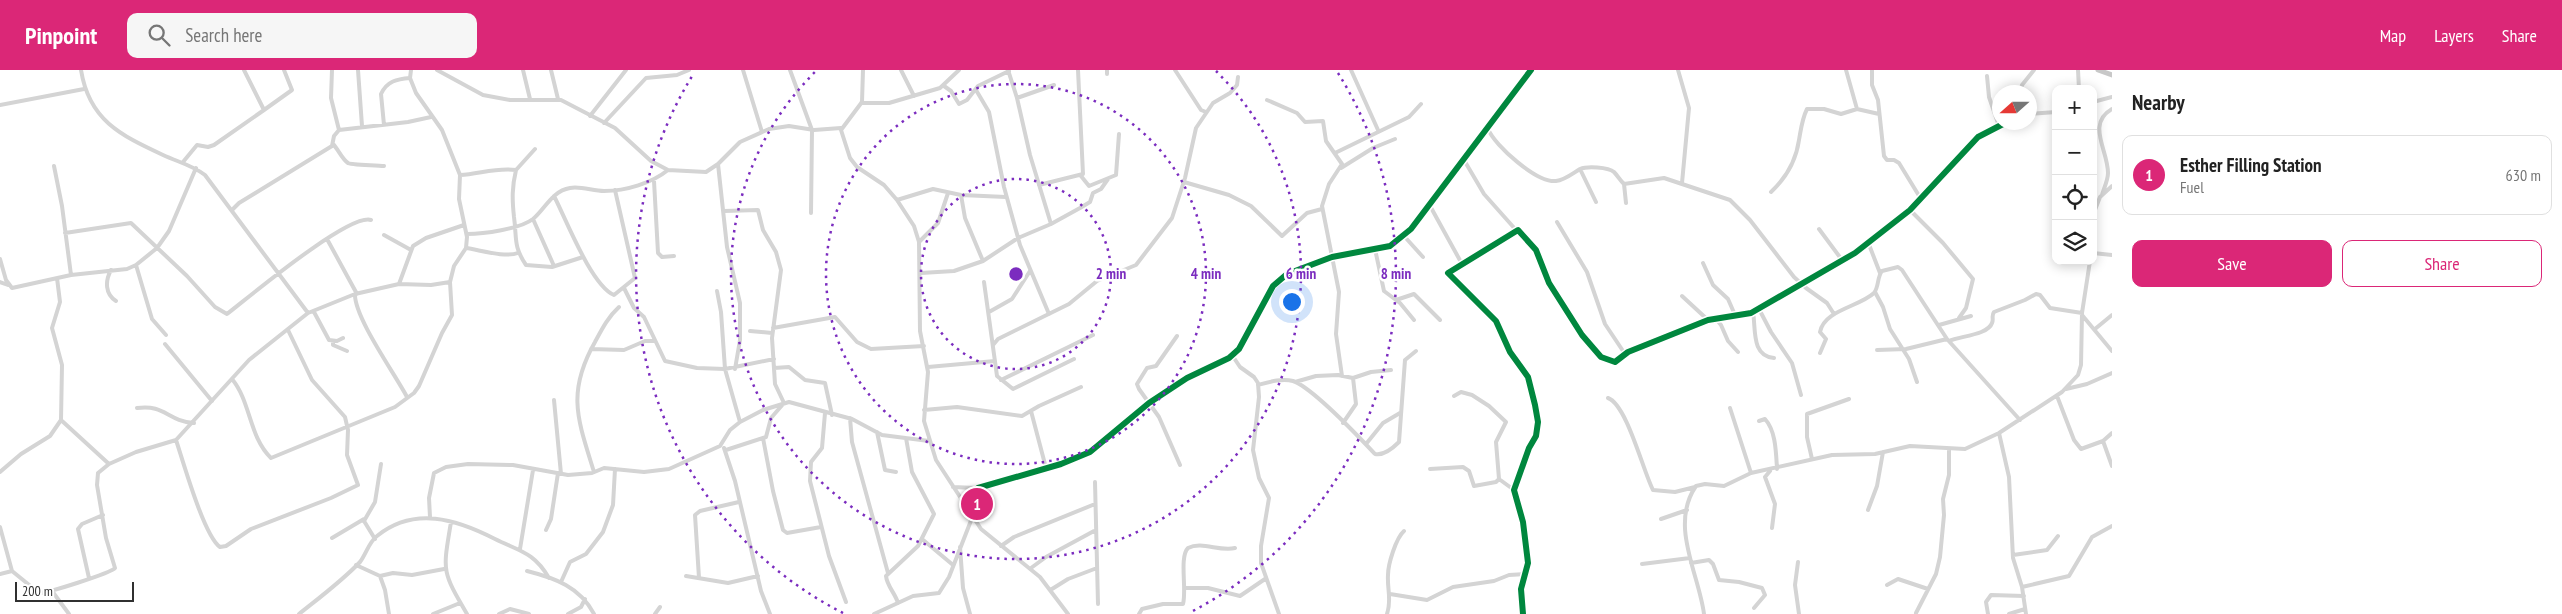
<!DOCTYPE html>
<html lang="en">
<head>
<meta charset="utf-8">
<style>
  body { margin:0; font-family:"PT Sans Narrow",sans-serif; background:#f6f6f6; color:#222 }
  .controls { position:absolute; right:15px; top:15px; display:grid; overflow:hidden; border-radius:10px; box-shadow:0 2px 12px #0003 }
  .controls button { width:45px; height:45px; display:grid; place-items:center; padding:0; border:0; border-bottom:1px solid #e0e0e0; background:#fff; color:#222; font:25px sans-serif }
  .compass { position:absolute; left:1992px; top:15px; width:45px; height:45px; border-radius:50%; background:#fff; box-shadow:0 2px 12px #0003; rotate:249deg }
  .scale { position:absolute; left:15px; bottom:12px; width:119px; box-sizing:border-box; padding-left:5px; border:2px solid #303030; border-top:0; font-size:14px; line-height:18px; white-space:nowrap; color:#303030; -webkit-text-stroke:4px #fff; paint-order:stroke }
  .you { position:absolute; left:1291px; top:231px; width:18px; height:18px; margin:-12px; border:4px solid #fff; border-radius:50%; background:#1a73e8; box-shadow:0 0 0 8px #1a73e833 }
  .badge { display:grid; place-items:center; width:32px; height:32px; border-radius:50%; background:#db2777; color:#fff; font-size:16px; font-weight:700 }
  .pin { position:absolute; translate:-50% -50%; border:2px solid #fff; box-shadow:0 1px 5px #0006 }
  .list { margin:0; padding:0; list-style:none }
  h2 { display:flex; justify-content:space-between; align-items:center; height:65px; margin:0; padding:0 20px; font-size:21px }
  h2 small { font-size:16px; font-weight:400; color:#767676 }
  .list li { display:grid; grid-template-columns:32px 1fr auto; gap:15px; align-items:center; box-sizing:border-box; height:80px; margin:0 10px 10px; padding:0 10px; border:1px solid #e0e0e0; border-radius:10px }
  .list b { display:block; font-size:19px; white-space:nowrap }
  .list p { margin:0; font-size:16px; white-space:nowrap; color:#767676 }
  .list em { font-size:16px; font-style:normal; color:#767676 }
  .actions { display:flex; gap:10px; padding:15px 20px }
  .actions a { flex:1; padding:11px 0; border:1px solid #db2777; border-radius:10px; text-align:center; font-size:18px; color:#db2777 }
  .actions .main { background:#db2777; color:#fff }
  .icon { flex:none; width:28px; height:28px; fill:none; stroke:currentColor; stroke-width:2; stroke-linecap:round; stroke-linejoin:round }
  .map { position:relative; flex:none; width:2112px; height:544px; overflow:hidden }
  header { display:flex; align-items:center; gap:30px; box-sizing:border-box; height:70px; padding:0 25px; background:#db2777; color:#fff }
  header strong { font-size:24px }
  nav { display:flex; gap:28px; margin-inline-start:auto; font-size:18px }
  .search { width:350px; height:45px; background:#f6f6f6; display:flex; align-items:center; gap:12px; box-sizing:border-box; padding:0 18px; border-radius:10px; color:#767676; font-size:19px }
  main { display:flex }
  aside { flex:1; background:#fff }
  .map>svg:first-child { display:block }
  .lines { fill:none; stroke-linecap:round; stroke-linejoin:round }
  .minor { stroke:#d4d4d4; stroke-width:4 }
  .major { stroke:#c8c8c8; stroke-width:5 }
  .cycleway-casing { stroke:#fff; stroke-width:9 }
  .cycleway { stroke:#00873e; stroke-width:6 }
  .ring { fill:none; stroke:#7b2cbf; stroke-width:2.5; stroke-dasharray:2.5 5 }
  .centre { fill:#7b2cbf; stroke:#fff; stroke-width:2.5 }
  .ring-label { font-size:15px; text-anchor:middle; font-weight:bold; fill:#7b2cbf; stroke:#fff; stroke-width:5; stroke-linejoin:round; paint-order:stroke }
</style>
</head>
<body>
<header>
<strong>Pinpoint</strong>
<div class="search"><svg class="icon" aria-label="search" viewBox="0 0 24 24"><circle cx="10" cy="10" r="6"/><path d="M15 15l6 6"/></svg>Search here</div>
<nav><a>Map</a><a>Layers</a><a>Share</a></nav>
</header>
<main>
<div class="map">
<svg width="2112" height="544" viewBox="0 0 2112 544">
  <rect width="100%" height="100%" fill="#fff"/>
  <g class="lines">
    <path class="minor" d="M81 0C89 50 120 65 163 85 178 92 192 95 205 105L308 243
      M244 0 264 40 292 20 284 0
      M358 0 362 56
      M437 0 483 25 510 30H561L615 58 651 91 668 100 706 102 718 94 740 72 769 59 789 56 814 60 841 58
      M523 0 530 29
      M551 0 558 29
      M743 0 762 62
      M790 0 812 60 811 143
      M863 0 862 32 841 60 850 88 857 97 884 115 897 130 914 156 919 172 920 261 928 302 924 351 936 390 981 459 1040 507 1068 544
      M901 0 914 26
      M1008 0 1017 28 1030 85 1051 154
      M1175 0 1201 40 1206 42
      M1351 0 1378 60
      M1678 0 1689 38 1682 113
      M1846 0 1857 39
      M1872 0V15L1878 30 1884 86 1887 90H1894L1899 93 1921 129
      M2078 0 2079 19
      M1107 4V0
      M1987 6 1989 27 1999 56
      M944 16 951 21 959 34 967 30 978 16 1009 1
      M976 20 989 42 1004 117 1020 175 1049 244
      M2020 22 2022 15 2034 0
      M1017 28 1054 15
      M1267 30 1297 43 1305 52 1323 51 1326 71 1342 94 1329 114 1322 136 1339 222 1336 264 1342 306
      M2093 32 2112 27
      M861 33H889L940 18 959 0
      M0 35 84 19
      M2030 44 2056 42
      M590 46 626 0
      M604 53 646 8 677 5 689 0
      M384 55 381 24C387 11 397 9 410 8
      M1488 59C1495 76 1537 113 1556 111 1565 110 1573 103 1580 99 1587 96 1608 97 1614 102 1617 105 1620 110 1624 114L1664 108 1730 130 1750 150 1794 207 1806 218 1827 233 1834 244
      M339 60 408 52 431 47
      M333 74C338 79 342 89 348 93 350 95 377 95 384 96
      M1335 83 1409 47 1421 34
      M1464 90 1484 124 1516 160
      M183 92 197 75 208 77 214 75 264 40
      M718 94 727 177 740 233V270L735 299
      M54 96 62 136 71 205
      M1341 98 1373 78 1395 69
      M1580 99 1596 132
      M516 100 535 79
      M460 105C479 104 497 97 516 100 512 117 512 129 514 147 517 168 513 176 526 195L552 197 583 187
      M1081 106 1089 116 1116 105 1119 64
      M654 111 658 183 662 187 674 186
      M1184 112 1229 125 1251 136 1282 166 1307 143 1322 139
      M1624 114 1626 133
      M1039 115 1083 104 1078 0
      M1771 122C1786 108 1796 91 1799 70 1801 59 1802 49 1807 39H1824L1841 44 1857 39 1879 44
      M961 125 965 148 983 191
      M2102 125C2104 118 2108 110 2108 103 2108 80 2086 54 2112 39
      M554 126C566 149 591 215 614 225L635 208 615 120
      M897 130 933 119 961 125 1006 127
      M1429 134 1462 194
      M233 139 239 133 332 76 334 66 339 60 331 28 332 0
      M1910 140 1943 173 1973 209 1966 238 1959 248
      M724 141 758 140 763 160 776 182 781 200 772 268 775 314 784 333 771 348 766 367 726 380
      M2093 145 2100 127 2112 116
      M533 149 554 196
      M1557 152 1587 202 1605 254 1625 284
      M1819 159 1842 190
      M65 163 131 153 187 206 215 237 227 244C249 227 349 143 371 150
      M467 164C483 164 520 159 533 149 545 139 552 121 570 118 581 116 593 121 604 121 626 121 652 113 668 100
      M384 165 411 180
      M1404 166 1423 187
      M327 169 357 224
      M919 172 938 153 948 123
      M1868 172 1880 203
      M466 178C480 180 506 188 518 183
      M1375 179 1384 221 1400 233 1414 250
      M2093 183 2112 185
      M0 189 6 210 12 218 71 205 127 199 136 195 157 178 169 161 196 98
      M1703 193 1713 215 1728 229 1735 245
      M136 195 152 249 166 265
      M111 200C105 211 105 224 116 231
      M921 203 954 201 983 191 1018 168 1051 154 1080 138 1090 132 1093 123 1101 119 1108 109
      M0 212 8 215
      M984 212 997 306 1013 319 1074 289
      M399 214 413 176 426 168 464 155
      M624 218 634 238 644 247 665 291 697 298 725 299 774 289
      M717 221 721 242 725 299 740 352
      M1875 222 1883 237 1890 259 1909 289 1917 312
      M355 224C354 247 395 304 407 327
      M1682 226 1708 250
      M1396 230 1414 224 1440 250
      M1759 239 1771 262 1792 293 1801 325
      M314 242 329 270 337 271 343 268
      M989 242 1012 229 1030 201
      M1753 242C1756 259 1751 286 1774 288
      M2082 245 2112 281
      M1716 249 1721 255 1728 271 1738 282
      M1939 255 1971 246
      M773 258 835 247 857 272 871 279 924 276
      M2095 259 2112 245
      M750 261 772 263
      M1177 266 1156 296 1147 298 1137 314 1139 319 1159 347 1180 395
      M333 271V275L347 281
      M1949 271C1960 266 1988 265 1992 253 1994 249 1991 246 1994 242L2025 230 2036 224 2040 225 2050 238 2082 243
      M165 274 212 331
      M993 275 998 269 1069 234 1097 211 1136 195 1172 148 1185 108 1196 58 1213 33 1230 23 1237 15 1238 7
      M591 279 624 280 645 271H654
      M1877 280 1906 279 1947 269
      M1820 283 1826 269 1820 262C1824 240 1859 237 1874 223 1879 217 1877 207 1882 201L1898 197 1902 200 1947 269 2020 350
      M1232 285 1240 297 1254 307 1258 313 1259 327 1253 380 1259 408 1269 428 1261 476V493L1279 544
      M928 297 995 291
      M774 298 789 297 805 310 825 313 832 345
      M232 309C251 332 249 367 271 388L395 337 414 323 419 316 442 263 452 245 450 212 454 196 466 178 467 167 459 129 460 105 442 60 416 23 410 8 411 0
      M1001 310 1093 265
      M1295 312 1316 306 1338 305 1353 308 1371 302 1391 300
      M1258 315C1269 312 1282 308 1293 311 1313 318 1359 367 1375 384 1384 386 1393 378 1399 372L1405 290 1416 281
      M2066 319 2087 314 2112 303
      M2057 326 2074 370 2081 379 2103 371 2112 363
      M1608 328C1627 335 1643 401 1653 420L1675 422 1695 417
      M554 330 561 404
      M137 338C165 334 167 351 194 353
      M1730 338 1751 403
      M924 340 957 337 1022 346 1039 336 1081 317
      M1031 341 1046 398
      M825 343 822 378 811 392 810 411 829 486 846 532
      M850 348 852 372 888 503
      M61 350 109 394
      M1759 351 1765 349C1776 361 1776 383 1777 399
      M1343 353 1356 334 1353 308
      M877 362 885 400 896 402
      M1999 363 2009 407 2013 488 2022 517 2026 544
      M763 368 773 421 783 460 787 463 821 457
      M176 370C183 391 204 466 220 477L226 476 251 459 331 428 358 415 347 385 348 360 345 347 312 310 288 260
      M2103 371 2112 396
      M1366 374 1383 353 1400 343
      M724 378 735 411 761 521 770 544
      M1812 389 1807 367V344L1849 329
      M1430 399 1463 397 1469 401 1474 416 1496 412 1499 409 1496 372 1506 352 1489 336 1472 325 1461 322 1454 326
      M1770 401 1765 407 1775 434 1772 458
      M0 402 21 384 50 366 61 350 62 295 52 258 60 232 57 208
      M594 402C578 350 566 323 595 272 602 259 608 247 619 237
      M1499 409 1514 420
      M1095 412 1098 534
      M953 417 976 418
      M963 430 978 418 1061 394 1090 382 1149 333 1187 308 1229 288 1239 279 1273 216 1287 204 1332 187 1390 176 1411 159 1531 0
      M1868 440 1877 416 1883 382
      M430 447 429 428 434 403 446 397 468 394 513 395 568 405 592 403 604 398 644 402 669 399 720 376 730 360 740 352 763 340 789 332 852 349 882 365 929 371
      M1661 449 1687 440
      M451 452C443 501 441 500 467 544
      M0 457 12 501 39 523C45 524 111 503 115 498L106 468 97 415 98 403 109 394 136 382 176 370 249 290 308 243 355 224 399 214 431 215 450 212
      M546 460 551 449 558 403
      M332 468 364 449
      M375 469 364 451 375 432 381 394
      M922 469 953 495
      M1001 476 1014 467 1095 434
      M960 477 963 518 970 544
      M520 479 533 400
      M2013 485 2047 480 2058 466
      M1798 492 1795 515 1799 544
      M1691 493 1709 490 1713 494 1719 510 1739 512 1762 518 1765 525 1754 538
      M1642 494 1690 488
      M356 495 380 506 385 520 389 544
      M1031 498 1046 487 1094 461
      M527 501C555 508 580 517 594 544
      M0 504 12 501
      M380 506 393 503 412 505 444 499
      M686 506 728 513 758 506
      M89 508 78 459 82 454 103 445
      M699 508 695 445 700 441 739 432
      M561 512 570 492 586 484 603 462 613 435 615 399
      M1887 515 1898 509 1928 519
      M2022 517 2069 506 2092 467 2112 456
      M1186 518H1208L1240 526 1265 509
      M1052 519 1068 509 1097 498
      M52 521 69 544
      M1390 524 1427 530 1453 517 1494 511 1509 505 1526 504
      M898 533C895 523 887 516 886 506L918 476 934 444 912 402 906 368
      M1916 543 1936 504 1940 487 1944 445 1943 429 1949 405V379
      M299 544C319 528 342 511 360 492 366 484 369 472 377 466 414 436 456 449 495 469 519 481 534 482 549 508
      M433 544 460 533
      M499 544 510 539 529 544
      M568 544 581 537 585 529
      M655 544 660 537
      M874 544 913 526 939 523 949 507 972 448
      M1139 544 1142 539 1163 534H1183C1187 520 1179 487 1188 478 1202 471 1220 482 1235 478
      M1387 544C1392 530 1387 519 1388 505 1388 494 1396 468 1404 461
      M1523 544 1521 519 1528 493 1523 452 1514 420 1529 378 1536 366 1538 352 1535 335 1528 307 1510 282 1496 251 1448 203 1518 160 1536 180 1549 213 1582 265 1601 287 1615 292 1628 282 1708 250 1751 243 1855 183 1910 140 1978 67 2007 52
      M1704 544C1699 504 1669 455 1696 416L1705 414 1724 416 1751 403 1832 385 1875 384 1910 376 1965 379 1999 363 2062 322 2078 305 2081 295 2082 243 2090 191
      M1988 544 1986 532 1991 525 2024 526
      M2009 544 2025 539"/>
    <path class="major" d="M2098 0 2112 5"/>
    <g class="cycleway-casing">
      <path id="cycleway" d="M963 430 978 418 1061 394 1090 382 1149 333 1187 308 1229 288 1239 279 1273 216 1287 204 1332 187 1390 176 1411 159 1531 0
        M1523 544 1521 519 1528 493 1523 452 1514 420 1529 378 1536 366 1538 352 1535 335 1528 307 1510 282 1496 251 1448 203 1518 160 1536 180 1549 213 1582 265 1601 287 1615 292 1628 282 1708 250 1751 243 1855 183 1910 140 1978 67 2007 52"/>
    </g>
    <use href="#cycleway" class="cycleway"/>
  </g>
  <g class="ring">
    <circle cx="1016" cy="204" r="95"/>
    <circle cx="1016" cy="204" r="190"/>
    <path d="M1216 1A285 285 0 1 1 816 1"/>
    <path d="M843 543A380 380 0 0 1 694 3M1338 3A380 380 0 0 1 1189 543"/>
  </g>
  <circle cx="1016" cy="204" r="8" class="centre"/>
  <g class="ring-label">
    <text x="1111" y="209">2 min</text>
    <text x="1206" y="209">4 min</text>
    <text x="1301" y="209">6 min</text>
    <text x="1396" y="209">8 min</text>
  </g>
</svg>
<div class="controls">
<button>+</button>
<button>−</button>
<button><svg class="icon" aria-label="locate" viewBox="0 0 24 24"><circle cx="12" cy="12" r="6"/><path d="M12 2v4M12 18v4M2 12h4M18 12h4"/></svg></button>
<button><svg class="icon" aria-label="layers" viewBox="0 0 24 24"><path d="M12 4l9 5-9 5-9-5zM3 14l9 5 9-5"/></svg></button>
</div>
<svg class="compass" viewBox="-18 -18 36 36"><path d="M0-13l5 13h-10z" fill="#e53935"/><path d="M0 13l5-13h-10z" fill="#767676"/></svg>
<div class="scale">200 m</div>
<div class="you"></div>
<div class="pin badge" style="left:977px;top:434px">1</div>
</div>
<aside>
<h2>Nearby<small></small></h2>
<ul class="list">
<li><span class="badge">1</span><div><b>Esther Filling Station</b><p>Fuel</p></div><em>630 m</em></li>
</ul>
<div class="actions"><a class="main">Save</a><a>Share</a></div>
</aside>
</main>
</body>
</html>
